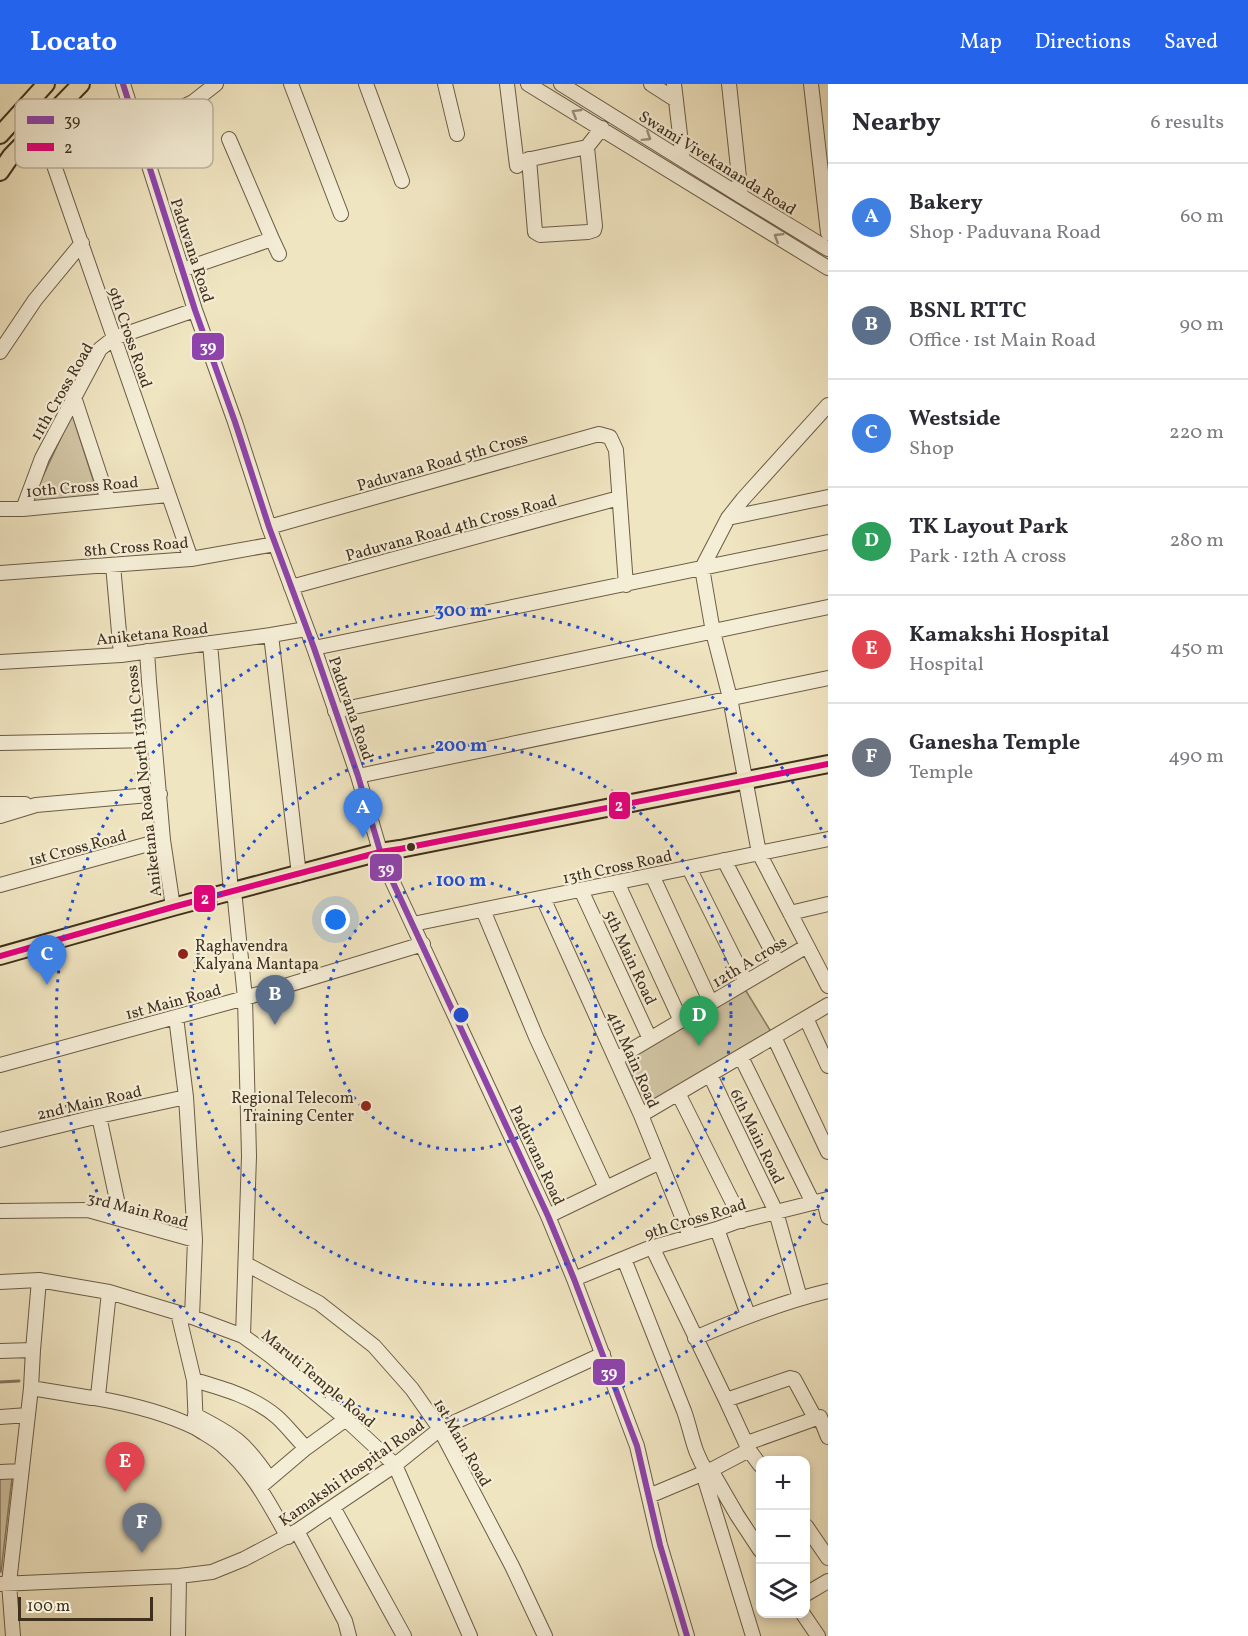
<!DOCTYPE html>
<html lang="en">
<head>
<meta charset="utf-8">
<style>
  body { margin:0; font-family:Vollkorn,serif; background:#f2f2f3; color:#2b2b33 }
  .controls { position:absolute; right:18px; bottom:18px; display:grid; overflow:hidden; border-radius:12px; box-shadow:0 3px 9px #0003 }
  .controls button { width:54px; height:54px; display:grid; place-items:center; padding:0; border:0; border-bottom:2px solid #e1e1e2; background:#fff; color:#2b2b33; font:30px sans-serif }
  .scale { position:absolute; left:18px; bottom:15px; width:135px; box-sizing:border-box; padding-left:6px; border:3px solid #3f2f1d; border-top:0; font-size:16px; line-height:21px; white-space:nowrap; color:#3f2f1d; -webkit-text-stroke:4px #f5eed7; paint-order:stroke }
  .you { position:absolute; left:336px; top:836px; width:21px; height:21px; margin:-15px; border:4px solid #fff; border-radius:50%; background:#1a73e8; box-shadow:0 0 0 9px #1a73e833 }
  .badge { display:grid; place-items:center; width:39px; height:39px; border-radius:50%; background:#2563eb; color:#fff; font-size:20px; font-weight:700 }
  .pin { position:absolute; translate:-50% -50px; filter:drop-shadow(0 2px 3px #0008) }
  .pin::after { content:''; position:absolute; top:32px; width:21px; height:18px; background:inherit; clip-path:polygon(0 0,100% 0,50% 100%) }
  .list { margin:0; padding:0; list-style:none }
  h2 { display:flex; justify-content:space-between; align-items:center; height:78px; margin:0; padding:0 24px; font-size:26px }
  h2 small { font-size:20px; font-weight:400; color:#7c7c81 }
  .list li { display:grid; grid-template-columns:39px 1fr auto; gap:18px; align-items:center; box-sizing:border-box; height:108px; padding:0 24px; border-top:2px solid #e1e1e2 }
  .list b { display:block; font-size:22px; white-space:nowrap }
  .list p { margin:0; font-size:20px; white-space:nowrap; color:#7c7c81 }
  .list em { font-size:20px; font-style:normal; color:#7c7c81 }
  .icon { flex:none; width:33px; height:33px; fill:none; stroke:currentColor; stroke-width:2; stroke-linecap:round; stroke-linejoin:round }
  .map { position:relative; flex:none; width:828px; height:1552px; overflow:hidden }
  header { display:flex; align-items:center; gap:36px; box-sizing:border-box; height:84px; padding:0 30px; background:#2563eb; color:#fff }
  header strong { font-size:28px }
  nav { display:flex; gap:33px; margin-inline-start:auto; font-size:21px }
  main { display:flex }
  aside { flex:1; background:#fff }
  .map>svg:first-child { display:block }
  .green { fill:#d2c6a5; stroke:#887a61; stroke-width:1.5 }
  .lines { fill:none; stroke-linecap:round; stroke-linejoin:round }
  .stream { stroke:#85775e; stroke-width:3 }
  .minor-casing { stroke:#6b5c46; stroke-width:16 }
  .major-casing { stroke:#3f2f1d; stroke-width:20 }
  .minor { stroke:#f5eed7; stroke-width:14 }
  .major { stroke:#f0e5c1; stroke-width:16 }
  .bus-1-casing { stroke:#f5eed7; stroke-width:10 }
  .bus-2-casing { stroke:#f5eed7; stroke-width:10 }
  .bus-1 { stroke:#8e44ad; stroke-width:6 }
  .bus-2 { stroke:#e5007d; stroke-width:6 }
  .oneway { stroke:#9a8e7a }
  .ring { fill:none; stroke:#1d4ed8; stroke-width:3; stroke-dasharray:3 6 }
  .bus-dot { fill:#3f2f1d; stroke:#f5eed7; stroke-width:2 }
  .poi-dot { fill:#8f2418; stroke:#f5eed7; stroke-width:2 }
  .labels { text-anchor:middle; stroke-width:4.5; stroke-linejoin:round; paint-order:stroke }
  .street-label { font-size:16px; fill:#3f2f1d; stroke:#f5eed7 }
  .poi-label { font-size:16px; fill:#3f2f1d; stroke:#f5eed7; text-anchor:start }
  .key { fill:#f5eed7; stroke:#beb59f; stroke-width:1.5 }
  .key-label { font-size:16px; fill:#3f2f1d }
  .centre { fill:#1d4ed8; stroke:#f5eed7; stroke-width:3 }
  .ring-label { font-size:18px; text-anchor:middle; font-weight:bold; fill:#1d4ed8; stroke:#f5eed7; stroke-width:4.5; stroke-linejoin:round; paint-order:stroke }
  .line-badge { stroke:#f5eed7; stroke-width:2 }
  .badge-label { font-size:16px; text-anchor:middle; font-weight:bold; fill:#fff }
</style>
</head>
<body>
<header>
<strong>Locato</strong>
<nav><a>Map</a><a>Directions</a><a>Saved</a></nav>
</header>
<main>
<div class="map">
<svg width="828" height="1552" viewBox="0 0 828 1552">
  <rect width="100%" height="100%" fill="#f0e5c1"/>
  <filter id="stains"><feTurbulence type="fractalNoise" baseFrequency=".00333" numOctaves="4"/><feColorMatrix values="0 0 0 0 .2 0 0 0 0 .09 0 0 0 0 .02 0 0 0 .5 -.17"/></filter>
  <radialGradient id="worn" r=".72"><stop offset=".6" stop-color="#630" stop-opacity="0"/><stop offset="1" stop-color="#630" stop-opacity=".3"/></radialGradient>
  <path class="green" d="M72 330 99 414 30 420Z
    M743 902 773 951 645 1026 625 972Z
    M12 1394 1 1488H0V1395Z"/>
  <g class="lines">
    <path class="stream" d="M0 1298 19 1297"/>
    <g class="minor-casing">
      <path id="minor" d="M123 0 195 226 235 338 269 443 314 564 358 692 383 777 548 1132 574 1195 637 1362 660 1461 687 1552
        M291 0 341 130
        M366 0 402 97
        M445 0 457 50
        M507 0 517 82
        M528 0 828 184
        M561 0 741 112 828 165
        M651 0 676 16
        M674 0 683 76
        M729 0 741 112
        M811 0 828 149
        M40 41 191 475
        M137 45 193 18 216 0
        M529 75 535 148 540 151 588 148 594 146 595 142 587 63
        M517 78 587 63 602 44
        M272 155 279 170
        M182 186 272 155 229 55
        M0 268 35 216 82 159
        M74 313 108 416
        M828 321 743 415 728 434 702 484 713 548 730 614 759 769 828 902
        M0 425H23L168 411
        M23 425 42 374 100 265 114 254 195 226
        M728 434 828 413
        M269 443 599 350 610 353 616 366 626 501
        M113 481 121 571
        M0 489 191 475 275 460
        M291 503 619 414
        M271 551 299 791
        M210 559 231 808 235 816 245 914 249 1072 243 1252
        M314 564 828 458
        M147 567 149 597 163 756 173 823
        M0 578 121 571 271 551 306 545
        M335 627 828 523
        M0 659 154 656
        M358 692 828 594
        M0 720H25
        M0 732 36 721 160 710
        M724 776 778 879
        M689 784 746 898
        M652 791 711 919
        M617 798 681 937
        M0 801 163 756
        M581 806 650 955
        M543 814 641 1031 690 1152
        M483 826 536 953 606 1104
        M790 829 828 820
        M413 840 828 755
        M176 933 186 1013 195 1156 192 1233
        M806 934 828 982
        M774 953 828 1068
        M741 973 813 1119
        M616 975 807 862
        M0 981 245 914 423 860
        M710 991 776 1128 800 1214
        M678 1009 742 1137
        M641 1031 828 921
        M99 1032 121 1135
        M0 1056 99 1032 186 1013
        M824 1116 828 1133
        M0 1127 88 1126 195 1156
        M548 1132 660 1078
        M717 1145 748 1231
        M653 1165 726 1316 749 1366 760 1381
        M624 1175C644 1226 664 1277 684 1327 692 1349 693 1368 707 1388
        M246 1180 319 1219 374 1262 412 1305 440 1345 512 1482 545 1552
        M574 1195 647 1165 717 1145 736 1138 828 1115
        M0 1198 39 1196 109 1208 192 1233 243 1252 272 1273 338 1328 395 1381 470 1552
        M178 1229 194 1296 196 1344C205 1350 215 1355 223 1362 253 1387 269 1420 288 1453
        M695 1254C739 1235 782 1218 828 1207
        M0 1267 33 1266
        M194 1296C222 1304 254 1313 277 1333 287 1342 296 1354 306 1364
        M31 1304 92 1314 98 1312 109 1208
        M95 1314C130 1320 164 1328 196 1344
        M726 1316 790 1294 794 1295 815 1334
        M195 1331C234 1351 245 1358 269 1394
        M0 1333 28 1331
        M747 1359 820 1333 828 1353
        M711 1386 737 1431 760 1466
        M0 1388 21 1387
        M705 1389 706 1399 753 1552
        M260 1403 306 1364 346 1335
        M649 1412 711 1386 749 1366
        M333 1423 404 1552
        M806 1442 828 1474
        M297 1447 345 1537 349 1552
        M0 1500 179 1492 212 1488 244 1475 297 1447 395 1381 440 1345 603 1270
        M806 1510 828 1497
        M803 1530 818 1552
        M13 1552 9 1499 31 1304 33 1266 39 1196
        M178 1552 179 1492"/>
    </g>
    <g class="major-casing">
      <path id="major" d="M0 51 46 0
        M0 88 11 72 81 0
        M0 872 173 823 380 768 400 765 828 680"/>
    </g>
    <use href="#minor" class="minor"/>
    <use href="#major" class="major"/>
    <g class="bus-1-casing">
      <path id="bus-1" d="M123 0 195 226 235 338 269 443 314 564 358 692 383 777 548 1132 574 1195 637 1362 660 1461 687 1552"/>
    </g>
    <g class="bus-2-casing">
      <path id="bus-2" d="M0 872 173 823 380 768 400 765 828 680"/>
    </g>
    <use href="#bus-1" class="bus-1"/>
    <use href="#bus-2" class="bus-2"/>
  </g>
  <defs><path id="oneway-chevron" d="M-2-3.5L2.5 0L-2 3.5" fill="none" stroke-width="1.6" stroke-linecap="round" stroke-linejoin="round" transform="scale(1.5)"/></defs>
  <g class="oneway">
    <use href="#oneway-chevron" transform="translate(576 29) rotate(-149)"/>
    <use href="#oneway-chevron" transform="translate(647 53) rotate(32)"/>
    <use href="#oneway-chevron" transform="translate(778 153) rotate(-148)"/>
  </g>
  <g class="ring">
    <circle cx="461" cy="931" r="135"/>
    <circle cx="461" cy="931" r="270"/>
    <path d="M827 1105A405 405 0 1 1 827 757"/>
  </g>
  <circle class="bus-dot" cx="411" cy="763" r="5"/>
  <g class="poi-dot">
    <circle cx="183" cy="870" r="6"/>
    <circle cx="366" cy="1022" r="6"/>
  </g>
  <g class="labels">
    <g class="street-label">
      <text transform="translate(718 78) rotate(32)" y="6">Swami Vivekananda Road</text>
      <text transform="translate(193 166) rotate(72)" y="6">Paduvana Road</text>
      <text transform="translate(131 253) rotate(71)" y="6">9th Cross Road</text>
      <text transform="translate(61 307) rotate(-60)" y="6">11th Cross Road</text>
      <text transform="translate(442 377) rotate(-16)" y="6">Paduvana Road 5th Cross</text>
      <text transform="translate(82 402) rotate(-5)" y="6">10th Cross Road</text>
      <text transform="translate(451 443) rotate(-15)" y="6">Paduvana Road 4th Cross Road</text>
      <text transform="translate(136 462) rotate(-5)" y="6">8th Cross Road</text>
      <text transform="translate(152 549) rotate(-6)" y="6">Aniketana Road</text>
      <text transform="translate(352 624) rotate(71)" y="6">Paduvana Road</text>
      <text transform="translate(143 697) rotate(-96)" y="6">Aniketana Road North 13th Cross</text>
      <text transform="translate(77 763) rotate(-15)" y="6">1st Cross Road</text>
      <text transform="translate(617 782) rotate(-12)" y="6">13th Cross Road</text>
      <text transform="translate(631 873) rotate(65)" y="6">5th Main Road</text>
      <text transform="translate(749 877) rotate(-31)" y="6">12th A cross</text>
      <text transform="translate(173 917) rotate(-15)" y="6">1st Main Road</text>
      <text transform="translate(634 975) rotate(66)" y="6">4th Main Road</text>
      <text transform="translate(89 1018) rotate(-13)" y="6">2nd Main Road</text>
      <text transform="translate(758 1052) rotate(64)" y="6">6th Main Road</text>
      <text transform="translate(538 1071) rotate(65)" y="6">Paduvana Road</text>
      <text transform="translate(138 1125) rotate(14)" y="6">3rd Main Road</text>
      <text transform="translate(695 1134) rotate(-17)" y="6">9th Cross Road</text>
      <text transform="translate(319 1294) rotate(40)" y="6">Maruti Temple Road</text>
      <text transform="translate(463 1358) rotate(60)" y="6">1st Main Road</text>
      <text transform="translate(351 1388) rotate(-35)" y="6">Kamakshi Hospital Road</text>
    </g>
    <g class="poi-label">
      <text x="195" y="867">Raghavendra<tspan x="195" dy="18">Kalyana Mantapa</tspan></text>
      <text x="354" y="1019" text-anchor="end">Regional Telecom<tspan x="354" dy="18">Training Center</tspan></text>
    </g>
  </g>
  <rect x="15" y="15" width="198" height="69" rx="9" class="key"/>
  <rect x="27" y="32" width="27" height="8" fill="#8e44ad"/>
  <rect x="27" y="59" width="27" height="8" fill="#e5007d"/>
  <g class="key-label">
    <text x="64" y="42">39</text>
    <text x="64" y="69">2</text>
  </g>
  <circle cx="461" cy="931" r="9" class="centre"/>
  <g class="ring-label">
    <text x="461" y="532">300 m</text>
    <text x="461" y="667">200 m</text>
    <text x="461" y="802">100 m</text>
  </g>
  <g class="line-badge">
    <rect x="191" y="248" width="34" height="29" rx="6" fill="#8e44ad"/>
    <rect x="608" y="707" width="23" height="29" rx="6" fill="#e5007d"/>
    <rect x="369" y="769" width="34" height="29" rx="6" fill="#8e44ad"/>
    <rect x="193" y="800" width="23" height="29" rx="6" fill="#e5007d"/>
    <rect x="592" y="1274" width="34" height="28" rx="6" fill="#8e44ad"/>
  </g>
  <g class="badge-label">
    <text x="208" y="268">39</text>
    <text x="619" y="727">2</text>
    <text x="386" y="790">39</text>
    <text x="205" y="820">2</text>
    <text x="609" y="1294">39</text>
  </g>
  <rect width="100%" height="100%" filter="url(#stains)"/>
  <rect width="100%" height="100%" fill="url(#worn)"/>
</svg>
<div class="controls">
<button>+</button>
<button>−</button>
<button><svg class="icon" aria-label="layers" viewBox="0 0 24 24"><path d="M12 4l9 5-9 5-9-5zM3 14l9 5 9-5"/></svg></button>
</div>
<div class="scale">100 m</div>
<div class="you"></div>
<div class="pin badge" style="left:363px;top:754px;background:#3f7fe0">A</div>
<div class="pin badge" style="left:275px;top:941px;background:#5c6f8a">B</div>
<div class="pin badge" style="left:47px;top:901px;background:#3f7fe0">C</div>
<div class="pin badge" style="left:699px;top:962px;background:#2e9e5b">D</div>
<div class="pin badge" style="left:125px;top:1408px;background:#e0444e">E</div>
<div class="pin badge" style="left:142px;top:1469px;background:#6b7280">F</div>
</div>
<aside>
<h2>Nearby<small>6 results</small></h2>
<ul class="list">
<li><span class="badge" style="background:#3f7fe0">A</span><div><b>Bakery</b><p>Shop · Paduvana Road</p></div><em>60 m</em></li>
<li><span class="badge" style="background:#5c6f8a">B</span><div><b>BSNL RTTC</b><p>Office · 1st Main Road</p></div><em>90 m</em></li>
<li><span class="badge" style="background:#3f7fe0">C</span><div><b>Westside</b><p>Shop</p></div><em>220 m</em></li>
<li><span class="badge" style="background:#2e9e5b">D</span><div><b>TK Layout Park</b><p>Park · 12th A cross</p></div><em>280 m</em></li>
<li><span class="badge" style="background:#e0444e">E</span><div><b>Kamakshi Hospital</b><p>Hospital</p></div><em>450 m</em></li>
<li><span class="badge" style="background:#6b7280">F</span><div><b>Ganesha Temple</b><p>Temple</p></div><em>490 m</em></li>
</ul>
</aside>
</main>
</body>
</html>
